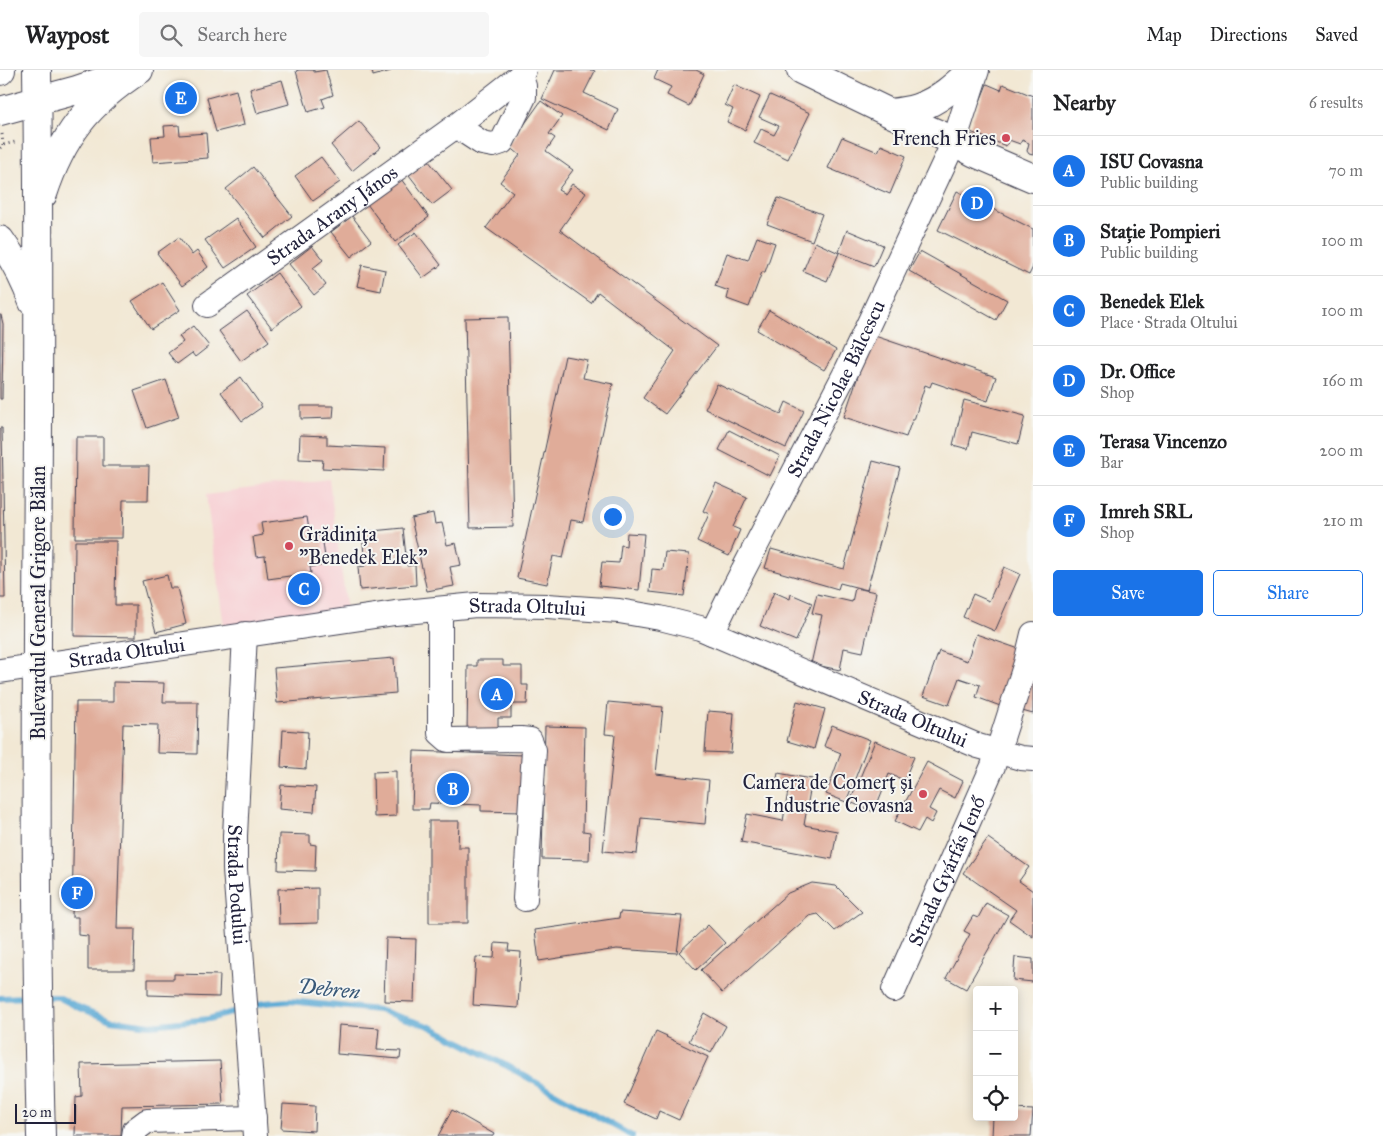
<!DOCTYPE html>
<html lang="en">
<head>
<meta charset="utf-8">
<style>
  body { margin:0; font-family:"IM FELL Great Primer",serif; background:#f6f6f6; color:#202124 }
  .controls { position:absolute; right:15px; bottom:15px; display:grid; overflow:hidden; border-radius:5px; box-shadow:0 2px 12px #0003 }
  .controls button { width:45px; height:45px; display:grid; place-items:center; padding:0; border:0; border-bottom:1px solid #e0e0e0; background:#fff; color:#202124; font:25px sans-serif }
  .scale { position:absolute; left:15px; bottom:12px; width:61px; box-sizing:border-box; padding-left:5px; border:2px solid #22223b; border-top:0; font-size:14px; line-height:18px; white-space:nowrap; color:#22223b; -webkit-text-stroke:4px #f6f6f2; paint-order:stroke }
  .you { position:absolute; left:612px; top:446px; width:18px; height:18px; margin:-12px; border:4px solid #fff; border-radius:50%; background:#1a73e8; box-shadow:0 0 0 8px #1a73e833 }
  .badge { display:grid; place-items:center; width:32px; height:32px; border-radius:50%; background:#1a73e8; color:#fff; font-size:16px; font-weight:700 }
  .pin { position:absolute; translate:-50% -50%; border:2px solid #fff; box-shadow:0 1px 5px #0006 }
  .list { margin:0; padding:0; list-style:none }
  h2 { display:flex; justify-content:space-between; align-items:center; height:65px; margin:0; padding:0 20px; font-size:21px }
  h2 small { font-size:16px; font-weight:400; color:#757577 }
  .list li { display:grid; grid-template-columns:32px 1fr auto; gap:15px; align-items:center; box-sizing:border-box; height:70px; padding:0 20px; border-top:1px solid #e0e0e0 }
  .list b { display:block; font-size:19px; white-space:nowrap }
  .list p { margin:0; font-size:16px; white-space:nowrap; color:#757577 }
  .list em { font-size:16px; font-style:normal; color:#757577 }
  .actions { display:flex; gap:10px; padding:15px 20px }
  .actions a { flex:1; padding:11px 0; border:1px solid #1a73e8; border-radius:5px; text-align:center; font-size:18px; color:#1a73e8 }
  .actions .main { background:#1a73e8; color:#fff }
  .icon { flex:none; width:28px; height:28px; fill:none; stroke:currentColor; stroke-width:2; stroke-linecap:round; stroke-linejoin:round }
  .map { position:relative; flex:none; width:1033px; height:1066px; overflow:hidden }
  header { display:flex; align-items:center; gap:30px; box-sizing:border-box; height:70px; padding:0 25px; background:#fff; border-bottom:1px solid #e0e0e0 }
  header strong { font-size:24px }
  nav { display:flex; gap:28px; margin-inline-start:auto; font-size:18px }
  .search { width:350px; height:45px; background:#f6f6f6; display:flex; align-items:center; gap:12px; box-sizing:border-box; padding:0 18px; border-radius:5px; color:#757577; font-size:19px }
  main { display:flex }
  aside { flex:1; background:#fff }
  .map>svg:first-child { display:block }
  .built { fill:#f7cfd3 }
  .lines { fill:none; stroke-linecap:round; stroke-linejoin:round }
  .stream { stroke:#5aa9d4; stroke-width:6 }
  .building { fill:#e0ac99 }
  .minor-casing { stroke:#414052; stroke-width:26 }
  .major-casing { stroke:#414052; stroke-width:30 }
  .path { stroke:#414052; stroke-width:3; stroke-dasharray:1 4; stroke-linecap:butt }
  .minor { stroke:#fff; stroke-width:24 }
  .major { stroke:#fff; stroke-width:28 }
  .poi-dot { fill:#d1495b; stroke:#f6f6f2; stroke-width:2 }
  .labels { text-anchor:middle; stroke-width:4; stroke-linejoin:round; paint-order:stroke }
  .poi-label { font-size:20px; fill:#22223b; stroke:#f6f6f2; text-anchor:end }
  .street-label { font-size:20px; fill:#22223b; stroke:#f6f6f2 }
  .water-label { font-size:21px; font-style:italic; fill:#385878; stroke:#f6f6f2 }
</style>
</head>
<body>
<header>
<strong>Waypost</strong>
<div class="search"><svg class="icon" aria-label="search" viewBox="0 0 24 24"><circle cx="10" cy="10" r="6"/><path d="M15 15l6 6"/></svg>Search here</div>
<nav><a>Map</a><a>Directions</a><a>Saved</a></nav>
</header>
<main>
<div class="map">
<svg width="1033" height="1066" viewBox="0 0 1033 1066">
  <rect width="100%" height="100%" fill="#f6f6f2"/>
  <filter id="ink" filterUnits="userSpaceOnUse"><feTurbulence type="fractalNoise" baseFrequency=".02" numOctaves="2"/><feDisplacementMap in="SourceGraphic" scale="10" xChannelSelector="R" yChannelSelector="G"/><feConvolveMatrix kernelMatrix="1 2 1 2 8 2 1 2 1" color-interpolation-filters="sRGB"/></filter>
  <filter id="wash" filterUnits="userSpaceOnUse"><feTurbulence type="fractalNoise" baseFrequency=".0096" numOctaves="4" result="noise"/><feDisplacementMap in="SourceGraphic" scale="20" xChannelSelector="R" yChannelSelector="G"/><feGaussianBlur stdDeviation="1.12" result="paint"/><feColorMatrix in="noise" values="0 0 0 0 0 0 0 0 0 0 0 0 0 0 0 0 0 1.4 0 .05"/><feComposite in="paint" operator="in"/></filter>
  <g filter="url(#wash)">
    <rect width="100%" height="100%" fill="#f2e8d4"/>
    <path class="built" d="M329 409 347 541 224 557 206 425Z"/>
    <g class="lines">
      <path class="stream" d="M44 927H58L80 938 111 950 151 955 209 949 264 933 289 931 378 940 429 956 505 995 632 1066
        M0 928 32 927"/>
    </g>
    <g id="blocks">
      <path class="building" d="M299 0H314V2L326 0 333 25 322 29 325 37 308 42 296 1Z
        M372 0H391V1L373 6Z
        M555 0H592L595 1 584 23 618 39 609 60 542 29Z
        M658 0H696L704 4 689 36 667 25 671 17 654 9Z
        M282 10 289 34 257 43 250 19Z
        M987 14 1001 20 1003 14 1033 26V85L1029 84 1027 81 1029 73 1022 70 1020 74 1009 70 1006 76 968 61Z
        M734 15 760 27 745 60 727 52 733 39 725 35Z
        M236 20 244 55 216 62 207 28Z
        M770 25 810 43 788 89 754 73 761 59 774 65 779 56 759 47Z
        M541 31 562 46 549 64 555 68 546 81 573 100 558 120 565 124 572 114 586 123 560 160 717 276 665 344 643 328 675 281 598 222 591 233 486 158 513 122 500 112 520 85 509 76Z
        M359 51 381 77 352 101 331 75Z
        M179 55 180 65 206 63 208 88 153 92 151 67 165 66 164 56Z
        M842 67 878 82 881 75 906 86 890 124 828 98Z
        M321 87 340 112 313 131 295 106Z
        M428 90 452 120 432 135 409 105Z
        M253 97 292 146 265 168 226 119Z
        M401 109 429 147 395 172 367 134Z
        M957 121 1033 159V197L1029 205 938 160Z
        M778 128 822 144 812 171 767 154Z
        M352 146 371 171 351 187 331 162Z
        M236 148 256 177 225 198 205 170Z
        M847 160 883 175 874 196 839 182Z
        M416 162 441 195 423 208 398 175Z
        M179 167 192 185 197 181 208 197 182 216 157 183Z
        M757 167 775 173 765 202H762L749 237 727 229 729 221 715 216 727 183 748 190Z
        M815 172 839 183 827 211 803 201Z
        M312 176 323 190 313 198 326 215 314 225 289 194Z
        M920 181 1007 230 996 250 909 201Z
        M362 195 385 200 381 221 357 216Z
        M277 203 301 236 272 258 247 226Z
        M162 212 180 240 151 259 132 231Z
        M769 240 836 280 824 300 757 260Z
        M247 241 269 271 241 291 219 261Z
        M0 245H1L3 254 2 329H0Z
        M508 247 513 457 470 458 465 248Z
        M193 256 209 276 195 287 192 283 177 294 168 283 183 272 179 266Z
        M872 265 996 307 988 331 932 312 930 317 925 315 914 350H912L906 367 844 347Z
        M565 286 587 290 583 308 613 314 583 452 571 450 563 488 553 486 547 514 517 508Z
        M241 307 262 337 242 351 221 322Z
        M166 310 179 347 147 358 134 321Z
        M717 314 781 344 786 332 804 341 786 378 705 339Z
        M964 330 1025 346 1018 374 972 362 968 379 953 375Z
        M301 336H334L333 348 301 349Z
        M0 358H2L5 528H0Z
        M729 360 780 386 770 406 719 380Z
        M300 365 327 366V375L385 378 384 401 322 398 323 390 299 389Z
        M76 367H103V396H149L148 430H123L122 468H75Z
        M873 391 900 398 867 520 840 513 838 519 765 498 771 479 844 499Z
        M716 413 747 427 733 457 740 460 729 486 697 471 709 444 703 441Z
        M433 443 435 454 442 453 447 475 456 473 461 495 450 497 454 516 427 521 411 448Z
        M307 447 310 467 322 465 326 495 310 497 311 503 268 509 265 486 256 487 253 467 263 465 261 453Z
        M403 458 407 496 415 495 416 515 360 520 358 497 365 496 362 462Z
        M627 463 644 464 639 520 599 516 602 492 619 493 621 475 626 476Z
        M75 471H116L115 535H136V567L74 566Z
        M665 482 689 484 684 526 650 522 652 499 663 500Z
        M1004 497 1020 504 995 561 963 547 973 524 989 531Z
        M167 505 170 518H177L186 554 156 562 142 511Z
        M855 518 876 522 863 582 844 578 840 600 811 594 822 545 812 543 817 524 852 532Z
        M774 522 790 529 791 524 812 533 796 571 760 556Z
        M976 564 1022 580 1003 637 976 627 980 615 959 608 949 635 923 626 939 581 967 591Z
        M394 588 396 623 277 633 274 598Z
        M477 590H503V596H522V615H528L527 634H511V648H498V665H467L468 596H477Z
        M1033 601V644L1015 639Z
        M113 612 164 613 163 632H198L197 684 157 683 158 655 123 654 117 859H135L134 900H88V866L78 865V847H72L76 632H113Z
        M797 631 825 639 814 679 787 671Z
        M608 632 663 637 656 704 709 710 705 754 641 748 637 784 603 781 615 665 605 664Z
        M708 641 734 643 731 683 705 682Z
        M832 655 870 670 846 732 826 724 841 683 824 676Z
        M545 656 585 657 583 761 590 762 589 790 542 789Z
        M283 660 308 662 306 699 281 697Z
        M875 671 914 687 904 710 889 704 874 742 850 732Z
        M414 681 524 685 522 742 481 741V735L430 733 429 739H412Z
        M927 692 963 711 955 728 939 720 929 739 936 743 931 753 925 749 918 762 895 751Z
        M396 701V746L374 747 373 702Z
        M778 703 812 709 804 755 837 761 832 789 741 772 747 744 783 751 788 721 775 718Z
        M281 715 316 717 314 742 279 739Z
        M429 751H459L458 777H468V853H429Z
        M279 764 310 765V774L316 775 315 801 278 800Z
        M988 768 1029 797 1019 811 1033 821V867L1009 850 1016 840 963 803Z
        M812 813 836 816 862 842 835 861 818 844 809 846 722 923 701 900 788 823Z
        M318 818V853L279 854 278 819Z
        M986 833 1008 845 966 919 946 908 970 864 964 861 973 846 978 848Z
        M620 842 682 846 677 883 617 879 539 891 535 860 619 848Z
        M708 855 725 873 696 900 679 882Z
        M386 868 416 869 414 932 384 931Z
        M495 873 509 874 508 881 521 882 518 938 473 935 476 887 494 888Z
        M1015 887 1033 889V912L1013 910Z
        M174 904 220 905 219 927 148 925V909H174Z
        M704 943 726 956 711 983 689 971Z
        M339 955 379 958 377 980 401 981 400 989 337 984Z
        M656 961 667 966 666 967 708 987 679 1050 659 1041 656 1049 624 1034Z
        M220 991 223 1034 122 1036 121 1066H75L76 1027 82 1026 81 994Z
        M283 1034 315 1036 314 1061 281 1059Z
        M1014 1039 1033 1040 1031 1066H992L993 1047H1014Z
        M452 1040 494 1064 493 1066H438Z"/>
    </g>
  </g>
  <g filter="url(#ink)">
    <use href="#blocks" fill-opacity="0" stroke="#414052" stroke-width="1"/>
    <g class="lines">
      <g class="minor-casing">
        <g id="minor">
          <path d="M456 56 482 73 493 75 502 72 524 27V16L520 6"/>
          <path id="s1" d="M207 235 456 56 520 6 524 0"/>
          <path d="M440 539V663L448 670 521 669 530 670 534 680 525 829"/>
          <path id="s2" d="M712 563 733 520 847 300 954 72 977 0"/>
          <path id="s3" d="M245 564 235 766V799L255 1066"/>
          <path id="s4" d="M0 601 395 543 476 535 547 536 619 541 660 548 700 558 978 676 1021 688 1033 689"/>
          <path id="s5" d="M894 920 993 696 1026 593 1033 564"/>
          <path d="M134 1066 135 1060 147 1051 254 1048"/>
        </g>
      </g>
      <g class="major-casing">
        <path id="major" d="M37 0C42 355 31 711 41 1066
          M801 0 890 43 943 66 975 83 1033 108
          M0 1 1 0
          M0 41 77 20 121 5
          M890 43C899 42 908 41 917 38 939 31 956 15 972 0
          M43 124C62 66 88 33 139 0
          M0 170C15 190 24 208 33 232"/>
      </g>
      <path class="path" d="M2 64 3 75
        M0 78 3 75 15 72"/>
      <use href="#minor" class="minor"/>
      <use href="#major" class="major"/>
    </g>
  </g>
  <g class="poi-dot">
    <circle cx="1006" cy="68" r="5"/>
    <circle cx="289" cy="476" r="5"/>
    <circle cx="923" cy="724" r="5"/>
  </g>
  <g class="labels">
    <g class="poi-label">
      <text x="996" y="75">French Fries</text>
      <text x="299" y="471" text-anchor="start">Grădinița<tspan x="299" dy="23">"Benedek Elek"</tspan></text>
      <text x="913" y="719">Camera de Comerț și<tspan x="913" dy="23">Industrie Covasna</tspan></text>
    </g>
    <g class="street-label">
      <text dy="7" stroke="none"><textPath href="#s1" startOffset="154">Strada Arany János</textPath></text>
      <text dy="7" stroke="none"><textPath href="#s2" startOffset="274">Strada Nicolae Bălcescu</textPath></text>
      <text transform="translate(38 533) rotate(-90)" y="7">Bulevardul General Grigore Bălan</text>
      <text dy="7" stroke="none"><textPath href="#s4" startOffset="532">Strada Oltului</textPath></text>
      <text dy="7" stroke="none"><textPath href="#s4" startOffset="128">Strada Oltului</textPath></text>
      <text dy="7" stroke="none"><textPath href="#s4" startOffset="938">Strada Oltului</textPath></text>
      <text dy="7" stroke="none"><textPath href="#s5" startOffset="130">Strada Gyárfás Jenő</textPath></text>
      <text dy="7" stroke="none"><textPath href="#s3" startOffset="251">Strada Podului</textPath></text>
    </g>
    <g class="water-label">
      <text transform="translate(329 919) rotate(6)" y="7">Debren</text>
    </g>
  </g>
</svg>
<div class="controls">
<button>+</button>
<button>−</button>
<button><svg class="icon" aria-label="locate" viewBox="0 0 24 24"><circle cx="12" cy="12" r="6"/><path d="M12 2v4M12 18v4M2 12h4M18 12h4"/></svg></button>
</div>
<div class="scale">20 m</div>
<div class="you"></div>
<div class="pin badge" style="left:497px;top:624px">A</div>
<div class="pin badge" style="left:453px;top:719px">B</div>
<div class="pin badge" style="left:304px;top:519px">C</div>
<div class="pin badge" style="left:977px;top:133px">D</div>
<div class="pin badge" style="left:181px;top:28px">E</div>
<div class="pin badge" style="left:77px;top:823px">F</div>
</div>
<aside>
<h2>Nearby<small>6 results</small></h2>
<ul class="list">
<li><span class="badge">A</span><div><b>ISU Covasna</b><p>Public building</p></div><em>70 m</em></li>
<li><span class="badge">B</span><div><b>Stație Pompieri</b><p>Public building</p></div><em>100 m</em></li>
<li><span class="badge">C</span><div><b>Benedek Elek</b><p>Place · Strada Oltului</p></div><em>100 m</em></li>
<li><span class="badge">D</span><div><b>Dr. Office</b><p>Shop</p></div><em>160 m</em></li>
<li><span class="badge">E</span><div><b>Terasa Vincenzo</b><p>Bar</p></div><em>200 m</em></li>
<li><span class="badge">F</span><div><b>Imreh SRL</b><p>Shop</p></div><em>210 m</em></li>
</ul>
<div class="actions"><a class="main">Save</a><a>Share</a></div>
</aside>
</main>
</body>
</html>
